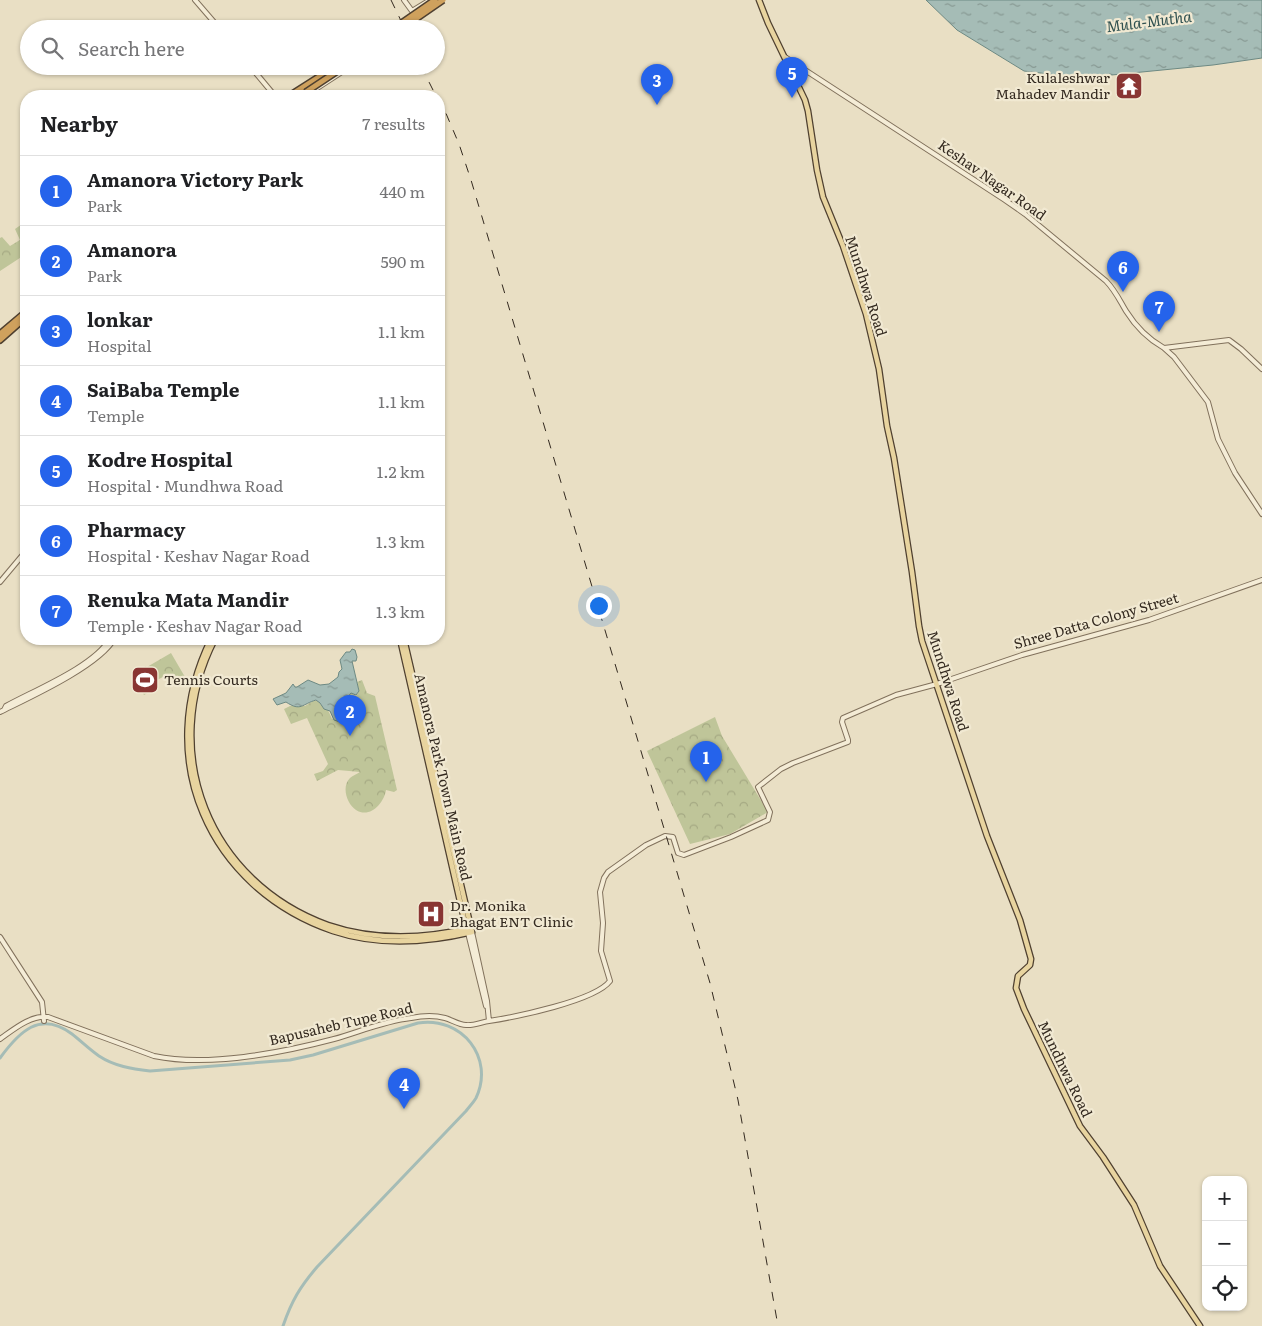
<!DOCTYPE html>
<html lang="en">
<head>
<meta charset="utf-8">
<style>
  body { margin:0; font-family:Literata,serif; background:#f2f2f2; color:#202124 }
  .controls { position:absolute; right:15px; bottom:15px; display:grid; overflow:hidden; border-radius:10px; box-shadow:0 1px 4px #0004 }
  .controls button { width:45px; height:45px; display:grid; place-items:center; padding:0; border:0; border-bottom:1px solid #e0e0e0; background:#fff; color:#202124; font:25px sans-serif }
  .you { position:absolute; left:598px; top:605px; width:18px; height:18px; margin:-12px; border:4px solid #fff; border-radius:50%; background:#1a73e8; box-shadow:0 0 0 8px #1a73e833 }
  .badge { display:grid; place-items:center; width:32px; height:32px; border-radius:50%; background:#2563eb; color:#fff; font-size:16px; font-weight:700 }
  .pin { position:absolute; translate:-50% -41px; filter:drop-shadow(0 1px 2px #0008) }
  .pin::after { content:''; position:absolute; top:26px; width:18px; height:15px; background:inherit; clip-path:polygon(0 0,100% 0,50% 100%) }
  .list { margin:0; padding:0; list-style:none }
  h2 { display:flex; justify-content:space-between; align-items:center; height:65px; margin:0; padding:0 20px; font-size:21px }
  h2 small { font-size:16px; font-weight:400; color:#757577 }
  .list li { display:grid; grid-template-columns:32px 1fr auto; gap:15px; align-items:center; box-sizing:border-box; height:70px; padding:0 20px; border-top:1px solid #e0e0e0 }
  .list b { display:block; font-size:19px; white-space:nowrap }
  .list p { margin:0; font-size:16px; white-space:nowrap; color:#757577 }
  .list em { font-size:16px; font-style:normal; color:#757577 }
  .icon { flex:none; width:28px; height:28px; fill:none; stroke:currentColor; stroke-width:2; stroke-linecap:round; stroke-linejoin:round }
  .map { position:relative; flex:none; width:1262px; height:1326px; overflow:hidden }
  .search { position:absolute; background:#fff; box-shadow:0 1px 4px #0004; left:20px; top:20px; width:425px; height:55px; display:flex; align-items:center; gap:12px; box-sizing:border-box; padding:0 18px; border-radius:28px; color:#757577; font-size:19px }
  .panel { position:absolute; background:#fff; box-shadow:0 1px 4px #0004; left:20px; top:90px; width:425px; height:555px; border-radius:20px }
  .map>svg:first-child { display:block }
  .park { fill:url(#park-crowns) }
  .garden { fill:#bfc599 }
  .water { fill:url(#water-ripples); stroke:#6d8983 }
  .lines { fill:none; stroke-linecap:round; stroke-linejoin:round }
  .canal { stroke:#a5bcb6; stroke-width:3 }
  .minor-casing { stroke:#81715c; stroke-width:6 }
  .major-casing { stroke:#4f4030; stroke-width:7 }
  .highway-casing { stroke:#4f4030; stroke-width:8 }
  .minor { stroke:#f4ecd6; stroke-width:4 }
  .major { stroke:#e8d49f; stroke-width:4.5 }
  .highway { stroke:#cfa15d; stroke-width:5 }
  .rail { stroke:#33291f; stroke-width:1; stroke-dasharray:9 9; stroke-linecap:butt }
  .highway-bridge-casing { stroke:#4f4030; stroke-width:8; stroke-linecap:butt }
  .highway-bridge { stroke:#cfa15d; stroke-width:5 }
  .labels { text-anchor:middle; stroke-width:4.5; stroke-linejoin:round; paint-order:stroke }
  .poi-label { font-size:14px; fill:#33291f; stroke:#f1e9d2; text-anchor:start }
  .street-label { font-size:14px; fill:#33291f; stroke:#f1e9d2 }
  .water-label { font-size:15px; font-style:italic; fill:#305150; stroke:#f1e9d2 }
</style>
</head>
<body>
<div class="map">
<svg width="1262" height="1326" viewBox="0 0 1262 1326">
  <defs>
    <pattern id="park-crowns" width="20" height="18" patternUnits="userSpaceOnUse" patternTransform="scale(1.25)"><rect width="20" height="18" fill="#bfc599"/><path d="M2 6a3 3 0 1 1 6 0M12 15a3 3 0 1 1 6 0" fill="none" stroke="#a5a983"/></pattern>
    <pattern id="water-ripples" width="26" height="14" patternUnits="userSpaceOnUse" patternTransform="scale(1.25)"><rect width="26" height="14" fill="#a5bcb6"/><path d="M2 4q2-2 4 0t4 0M15 11q2-2 4 0t4 0" fill="none" stroke="#879993"/></pattern>
  </defs>
  <rect width="100%" height="100%" fill="#e9dfc4"/>
  <path class="park" d="M25 222 26 254 0 271V238L2 237 10 246 20 240 15 229Z
    M171 653 185 677H163L155 681 147 667Z
    M362 680 367 693 375 696 397 790 394 792 386 790C384 803 370 819 356 810 347 804 341 787 350 778 352 776 357 774 360 772L338 770 317 781 314 774 323 771 328 764 307 718 291 724 284 709 290 706H305L313 701H318L324 709 328 710 332 719 349 712 350 705 346 699 351 693 356 696 359 691 357 682Z
    M715 717 722 736 768 812 730 834 690 844 647 751Z"/>
  <path class="garden" d="M146 666 158 687 144 695 132 674Z"/>
  <path class="water" d="M926 0H1262V58L1213 65 1081 78 1024 71 957 30Z
    M352 649 355 650 357 657 356 661H352L359 691 356 695 351 693 346 699 350 705 349 712 351 721 343 723 334 720 330 711 324 709 320 703 316 700C302 704 301 712 286 702L277 705 273 699 286 693 293 684 295 687H297L308 680 320 685 329 684 338 677 339 672 342 669 340 660 346 652H350Z"/>
  <g class="lines">
    <path class="canal" d="M0 1058C19 1032 40 1010 72 1034 81 1041 89 1049 99 1056 114 1066 132 1069 150 1071L290 1060 313 1055 418 1023C462 1016 495 1058 476 1098 473 1103 469 1107 466 1111L317 1267C300 1287 292 1300 283 1326"/>
    <g class="minor-casing">
      <path id="minor" d="M195 0 220 29
        M404 0 412 11 430 0
        M785 57 1005 200 1025 214 1106 281C1115 290 1120 301 1126 311 1136 327 1148 339 1164 348L1229 340 1241 349 1262 369
        M250 66 275 96
        M300 95 305 96 351 66
        M1164 348 1174 357 1208 402 1218 439 1235 473 1262 514
        M0 582 26 551
        M4 710 6 706C35 690 93 667 110 639
        M0 712C28 698 99 666 114 639
        M472 932 487 1001 489 1021
        M468 933 486 1006
        M0 937 42 1002 44 1021
        M0 1039C13 1030 30 1015 48 1017L154 1056C207 1067 281 1053 334 1039 359 1032 384 1021 411 1018 421 1016 434 1015 445 1018 452 1020 459 1025 466 1025 473 1026 482 1022 489 1021 515 1017 595 1001 610 981L601 951 603 923 600 892 604 878 608 872 646 845 665 836 673 837 678 853 684 855 731 837 768 820 770 812 758 787 781 769 793 763 848 742V740L842 722 843 718 896 695 937 684 1022 655 1149 620 1262 580"/>
    </g>
    <g class="major-casing">
      <path id="major" d="M759 0 768 23 805 100 808 111 817 170 823 197 843 246 866 314 879 369 887 426 894 458 912 572 919 626 922 641 987 836 1020 920 1031 959 1030 965 1018 976 1016 988 1024 1009 1080 1126 1103 1157 1134 1205 1160 1266 1200 1326
        M211 639C152 758 208 888 333 931 378 946 426 943 472 932L404 639
        M215 639C157 752 209 882 328 925 375 941 423 939 471 928
        M400 639 467 932"/>
    </g>
    <g class="highway-casing">
      <path id="highway" d="M289 96 336 66
        M298 96 306 92
        M0 334 26 312
        M0 340 26 317"/>
    </g>
    <use href="#minor" class="minor"/>
    <use href="#major" class="major"/>
    <use href="#highway" class="highway"/>
    <path class="rail" d="M391 0 405 29
      M421 66 436 96
      M439 97 459 144 471 180 710 983 738 1100 778 1326"/>
    <g class="highway-bridge-casing">
      <path id="highway-bridge" d="M393 29 435 0
        M401 29 443 0
        M306 92 345 66"/>
    </g>
    <use href="#highway-bridge" class="highway-bridge"/>
  </g>
  <defs>
    <g id="temple-square" transform="scale(1.4375)"><rect x="-9" y="-9" width="18" height="18" rx="4" fill="#893533" stroke="#f1e9d2"/><path d="M0-6L5-2H3V0L6.5 2.5H4V6H1.5V3h-3V6H-4V2.5H-6.5L-3 0V-2H-5Z" fill="#fff"/></g>
    <g id="stadium-square" transform="scale(1.4375)"><rect x="-9" y="-9" width="18" height="18" rx="4" fill="#893533" stroke="#f1e9d2"/><path d="M0-5a6.5 5 0 1 0 0 10a6.5 5 0 1 0 0-10ZM-3.5-1.8h7v3.6h-7Z" fill="#fff"/></g>
    <g id="hospital-square" transform="scale(1.4375)"><rect x="-9" y="-9" width="18" height="18" rx="4" fill="#893533" stroke="#f1e9d2"/><path d="M-5-5h3v3.5h4V-5h3V5h-3V1.5h-4V5h-3Z" fill="#fff"/></g>
  </defs>
  <g fill-rule="evenodd">
    <use href="#temple-square" x="1129" y="86"/>
    <use href="#stadium-square" x="145" y="680"/>
    <use href="#hospital-square" x="431" y="914"/>
  </g>
  <g class="labels">
    <g class="poi-label">
      <text x="1110" y="83" text-anchor="end">Kulaleshwar<tspan x="1110" dy="16">Mahadev Mandir</tspan></text>
      <text x="164" y="685">Tennis Courts</text>
      <text x="450" y="911">Dr. Monika<tspan x="450" dy="16">Bhagat ENT Clinic</tspan></text>
    </g>
    <g class="street-label">
      <text transform="translate(992 180) rotate(35)" y="5">Keshav Nagar Road</text>
      <text transform="translate(866 286) rotate(72)" y="5">Mundhwa Road</text>
      <text transform="translate(1096 621) rotate(-16)" y="5">Shree Datta Colony Street</text>
      <text transform="translate(948 681) rotate(72)" y="5">Mundhwa Road</text>
      <text transform="translate(443 777) rotate(77)" y="5">Amanora Park Town Main Road</text>
      <text transform="translate(341 1024) rotate(-13)" y="5">Bapusaheb Tupe Road</text>
      <text transform="translate(1065 1069) rotate(64)" y="5">Mundhwa Road</text>
    </g>
    <g class="water-label">
      <text transform="translate(1149 22) rotate(-7)" y="5">Mula-Mutha</text>
    </g>
  </g>
</svg>
<div class="controls">
<button>+</button>
<button>−</button>
<button><svg class="icon" aria-label="locate" viewBox="0 0 24 24"><circle cx="12" cy="12" r="6"/><path d="M12 2v4M12 18v4M2 12h4M18 12h4"/></svg></button>
</div>
<div class="you"></div>
<div class="pin badge" style="left:706px;top:782px">1</div>
<div class="pin badge" style="left:350px;top:736px">2</div>
<div class="pin badge" style="left:657px;top:105px">3</div>
<div class="pin badge" style="left:404px;top:1109px">4</div>
<div class="pin badge" style="left:792px;top:98px">5</div>
<div class="pin badge" style="left:1123px;top:292px">6</div>
<div class="pin badge" style="left:1159px;top:332px">7</div>
<div class="search"><svg class="icon" aria-label="search" viewBox="0 0 24 24"><circle cx="10" cy="10" r="6"/><path d="M15 15l6 6"/></svg>Search here</div>
<section class="panel">
<h2>Nearby<small>7 results</small></h2>
<ul class="list">
<li><span class="badge">1</span><div><b>Amanora Victory Park</b><p>Park</p></div><em>440 m</em></li>
<li><span class="badge">2</span><div><b>Amanora</b><p>Park</p></div><em>590 m</em></li>
<li><span class="badge">3</span><div><b>lonkar</b><p>Hospital</p></div><em>1.1 km</em></li>
<li><span class="badge">4</span><div><b>SaiBaba Temple</b><p>Temple</p></div><em>1.1 km</em></li>
<li><span class="badge">5</span><div><b>Kodre Hospital</b><p>Hospital · Mundhwa Road</p></div><em>1.2 km</em></li>
<li><span class="badge">6</span><div><b>Pharmacy</b><p>Hospital · Keshav Nagar Road</p></div><em>1.3 km</em></li>
<li><span class="badge">7</span><div><b>Renuka Mata Mandir</b><p>Temple · Keshav Nagar Road</p></div><em>1.3 km</em></li>
</ul>
</section>
</div>
</body>
</html>
